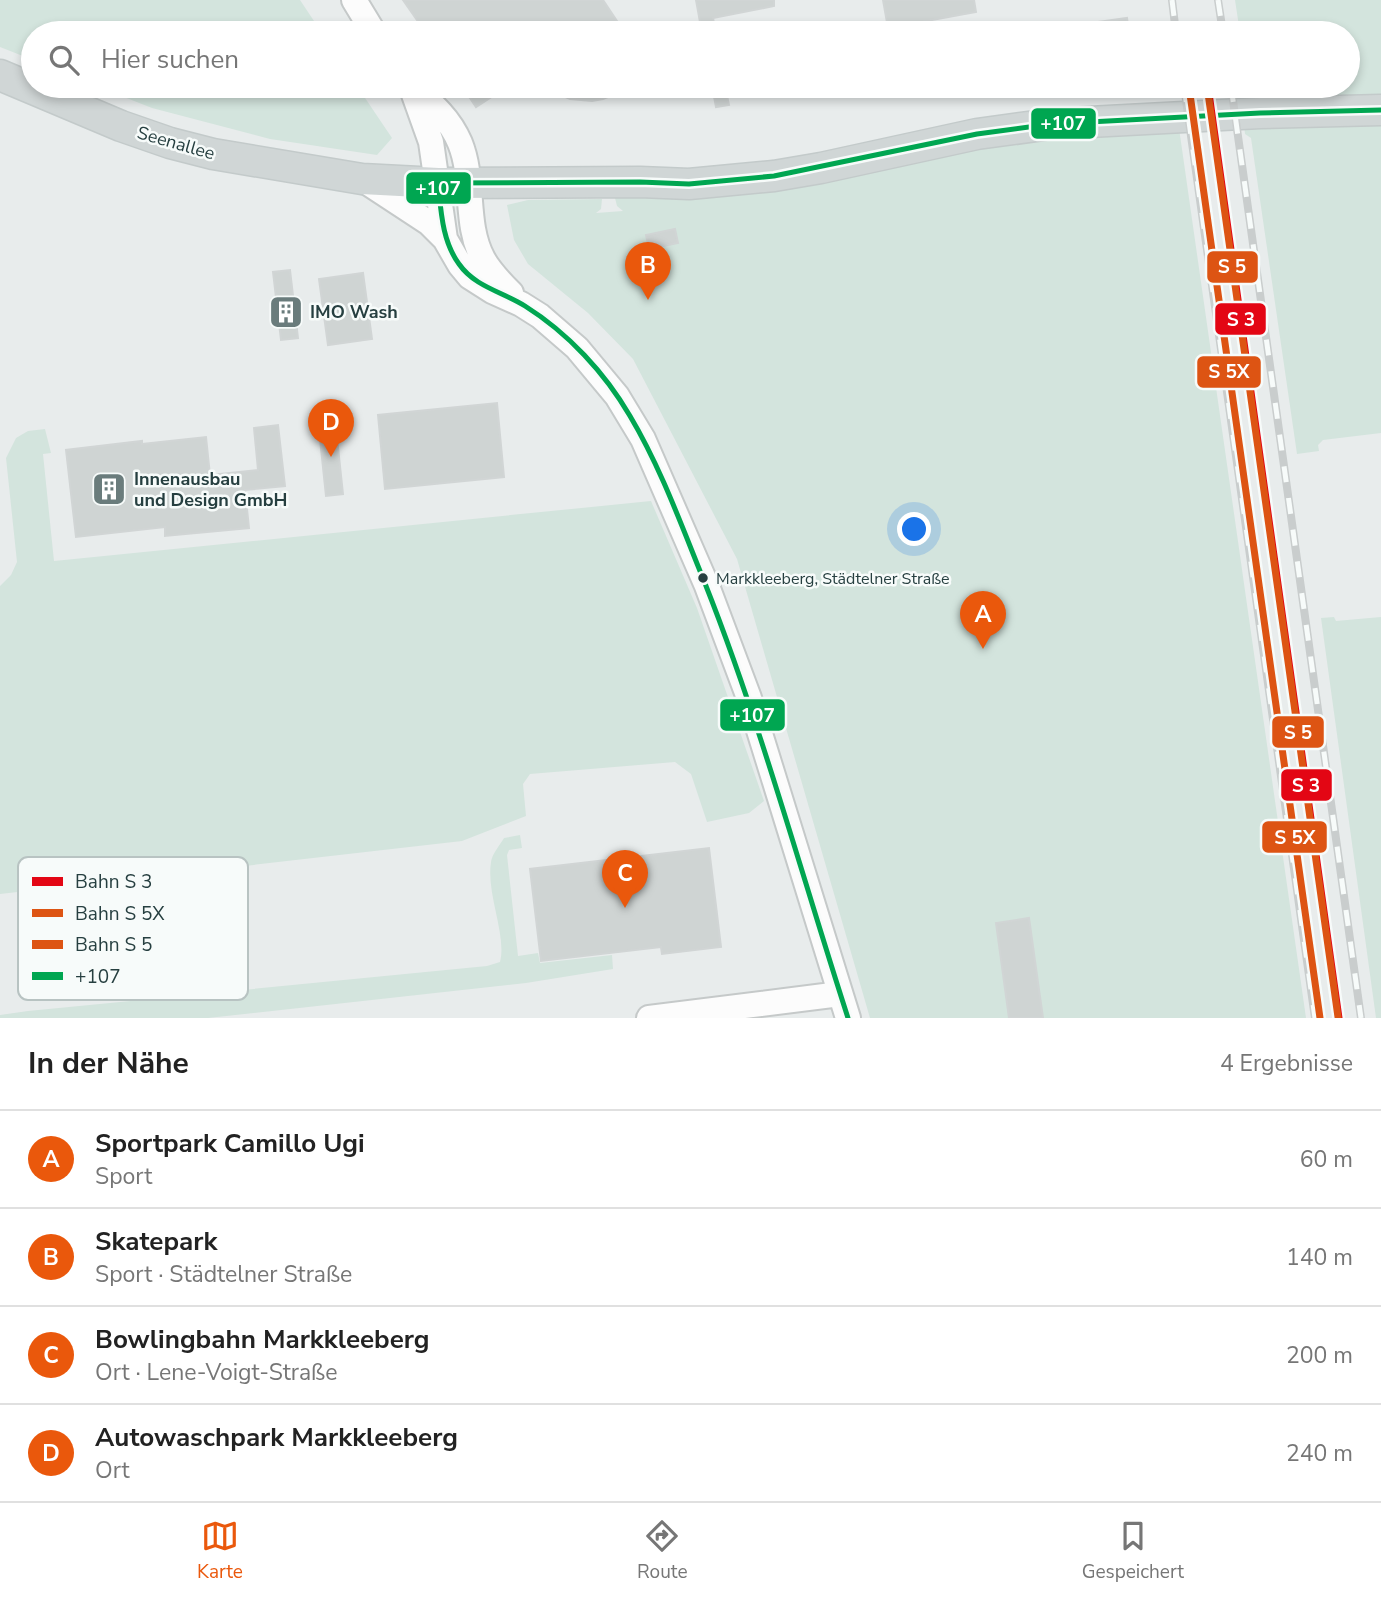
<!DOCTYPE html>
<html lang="de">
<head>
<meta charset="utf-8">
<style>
  body { margin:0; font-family:"Nunito Sans",sans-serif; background:#f6f6f6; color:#222 }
  .you { position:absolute; left:915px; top:530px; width:24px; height:24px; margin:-18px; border:5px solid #fff; border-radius:50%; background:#1a73e8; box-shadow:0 0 0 10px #1a73e833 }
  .badge { display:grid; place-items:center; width:46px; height:46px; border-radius:50%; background:#ea580c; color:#fff; font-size:23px; font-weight:700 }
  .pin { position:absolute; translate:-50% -58px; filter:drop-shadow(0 2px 4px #0008) }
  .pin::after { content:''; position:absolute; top:37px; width:24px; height:21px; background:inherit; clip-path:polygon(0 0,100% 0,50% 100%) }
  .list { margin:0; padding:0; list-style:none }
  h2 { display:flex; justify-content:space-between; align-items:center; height:91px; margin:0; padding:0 28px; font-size:30px }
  h2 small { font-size:23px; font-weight:400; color:#767676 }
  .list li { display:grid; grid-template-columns:46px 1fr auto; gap:21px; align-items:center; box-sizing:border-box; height:98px; padding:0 28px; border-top:2px solid #e0e0e0 }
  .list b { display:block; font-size:26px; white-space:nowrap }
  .list p { margin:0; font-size:23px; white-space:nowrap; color:#767676 }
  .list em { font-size:23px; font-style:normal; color:#767676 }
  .icon { flex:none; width:38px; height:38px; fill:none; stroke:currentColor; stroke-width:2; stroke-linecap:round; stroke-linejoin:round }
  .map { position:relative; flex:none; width:1381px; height:1018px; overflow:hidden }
  .search { position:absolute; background:#fff; box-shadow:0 4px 10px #0003; left:21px; right:21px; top:21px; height:77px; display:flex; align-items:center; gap:18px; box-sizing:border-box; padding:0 24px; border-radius:38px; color:#767676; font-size:26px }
  .sheet { height:483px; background:#fff }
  nav { display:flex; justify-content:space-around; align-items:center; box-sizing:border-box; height:98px; border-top:2px solid #e0e0e0; background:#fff; font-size:19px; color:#767676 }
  nav a { display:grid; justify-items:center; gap:4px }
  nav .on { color:#ea580c }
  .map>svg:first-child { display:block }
  .green { fill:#d3e4dd }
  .building { fill:#cfd4d3; stroke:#d1d5d5; stroke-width:2 }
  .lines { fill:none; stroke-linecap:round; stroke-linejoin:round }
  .minor-casing { stroke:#c5c9c9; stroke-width:28 }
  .major-casing { stroke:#c3caca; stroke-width:33 }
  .minor { stroke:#fcfcfc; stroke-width:24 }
  .major { stroke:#d0d6d6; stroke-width:30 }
  .rail-casing { stroke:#c9cdcd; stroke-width:8 }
  .rail { stroke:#f7fbfa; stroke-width:5; stroke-dasharray:16; stroke-linecap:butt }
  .bus-1-casing { stroke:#f7fbfa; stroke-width:10 }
  .bus-1 { stroke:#00a651; stroke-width:5 }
  .rail-1-casing { stroke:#f7fbfa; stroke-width:12 }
  .rail-2-casing { stroke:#f7fbfa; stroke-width:12 }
  .rail-3-casing { stroke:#f7fbfa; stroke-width:12 }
  .rail-1 { stroke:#e30614; stroke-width:7 }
  .rail-2 { stroke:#dd5413; stroke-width:7 }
  .rail-3 { stroke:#dd5413; stroke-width:7 }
  .bus-dot { fill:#263f40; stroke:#f7fbfa; stroke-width:2.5 }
  .labels { text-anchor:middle; stroke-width:5; stroke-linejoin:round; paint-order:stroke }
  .bus-label { font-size:16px; fill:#263f40; stroke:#f7fbfa; text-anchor:start }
  .street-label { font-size:18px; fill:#263f40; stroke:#f7fbfa }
  .poi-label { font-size:18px; font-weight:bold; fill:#263f40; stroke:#f7fbfa; text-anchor:start }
  .key { fill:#f7fbfa; stroke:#b8c3c2; stroke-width:2 }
  .key-label { font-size:19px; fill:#263f40 }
  .line-badge { stroke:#f7fbfa; stroke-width:2.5 }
  .badge-label { font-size:19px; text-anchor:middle; font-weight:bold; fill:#fff }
</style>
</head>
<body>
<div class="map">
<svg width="1381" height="1018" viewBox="0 0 1381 1018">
  <rect width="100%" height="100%" fill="#e8ecec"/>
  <path class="green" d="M0 0H300L322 33H33V60L0 47Z
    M1235 0H1381V110L1249 114 1246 86H1348V33H1240Z
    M96 86H357L392 138 377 155 270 139 152 108Z
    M1381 121V433L1323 440 1318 445 1319 451 1297 454 1251 138 1245 134 1244 125Z
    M1179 128 1306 1018H870L737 559 633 359 588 313 528 264 514 240 507 205 528 200 602 199 601 209 596 213 623 211 617 206 615 198 651 197 996 142Z
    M45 429 51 453 43 454 54 561 651 501 697 608 764 801 749 813 707 822 691 774 675 762 530 774 523 784 526 816 462 841 0 894V586L11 575 17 562 6 458 16 438 28 431Z
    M1334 617 1336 621 1381 617V1018H1376L1321 618Z
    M520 835 522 848 509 850 507 855 518 956 538 953 540 963 612 955 613 969 526 983 208 1018H0V1015L28 1011 487 966 500 962C507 935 486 894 491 862 492 854 500 845 504 838Z"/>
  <path class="building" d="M403 0H603L625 33H426Z
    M696 0H774V6L713 18 716 33H702Z
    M883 0H974L976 12 888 28Z
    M1127 18 1129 33H1077L1076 25Z
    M462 86H508L476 107Z
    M540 86H634L603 99 592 101 570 99Z
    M712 86H725L729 105 716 107Z
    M675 229 678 243 649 249 646 235Z
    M290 270 298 338 281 340 273 272Z
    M363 273 372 339 328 345 319 279Z
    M497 403 504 477 385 489 378 415Z
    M335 419 343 494 326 496 318 420Z
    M278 425 285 486 245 490 249 528 165 536V527L76 537 66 450 142 441V444L206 437 210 475 258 470 254 428Z
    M709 848 721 947 662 954 661 947 541 961 530 869Z
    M1029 918 1043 1018H1009L996 923Z"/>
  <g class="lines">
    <g class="minor-casing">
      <path id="minor" d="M354 0 374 33
        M411 86 431 142 445 239 460 265 470 277 492 291 521 304 540 316 577 348 617 396 643 439 707 586 749 698 848 1018
        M411 86C431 103 449 117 460 143 475 180 464 224 483 259 490 272 501 283 511 293
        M362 179 429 223 445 239
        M649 1018 840 994"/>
    </g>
    <g class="major-casing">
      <path id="major" d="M0 75 121 126 170 143 213 154 362 179 438 183 640 182 689 184 774 176 821 168 977 134 1051 124 1260 113 1381 110"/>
    </g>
    <use href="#minor" class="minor"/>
    <use href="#major" class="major"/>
    <g class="rail-casing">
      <path id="rail" d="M1172 0 1176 33
        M1218 0 1223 33
        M1184 86 1315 1018
        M1231 86 1361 1018"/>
    </g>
    <use href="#rail" class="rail"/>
    <g class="bus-1-casing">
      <path id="bus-1" d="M848 1018C799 867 758 713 698 566 678 516 658 463 630 416 605 373 568 333 525 306 503 292 475 287 459 264 442 241 441 211 438 183L640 182 689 184 774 176 977 134 1051 124 1260 113 1381 110"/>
    </g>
    <use href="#bus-1" class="bus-1"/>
    <g class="rail-1-casing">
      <path id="rail-1" d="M1208 86 1339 1018"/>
    </g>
    <g class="rail-2-casing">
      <path id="rail-2" d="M1189 87 1320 1018"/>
    </g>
    <g class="rail-3-casing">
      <path id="rail-3" d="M1207 86 1338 1017"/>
    </g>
    <use href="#rail-1" class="rail-1"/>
    <use href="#rail-2" class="rail-2"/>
    <use href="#rail-3" class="rail-3"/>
  </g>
  <defs>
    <g id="building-square" transform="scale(1.75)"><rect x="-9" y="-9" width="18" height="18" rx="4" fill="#6a7c7c" stroke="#f7fbfa"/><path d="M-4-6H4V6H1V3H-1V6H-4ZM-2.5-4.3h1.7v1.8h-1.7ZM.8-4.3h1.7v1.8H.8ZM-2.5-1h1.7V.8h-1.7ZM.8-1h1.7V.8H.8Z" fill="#fff"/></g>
  </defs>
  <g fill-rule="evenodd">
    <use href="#building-square" x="286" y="312"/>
    <use href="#building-square" x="109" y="489"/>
  </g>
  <circle class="bus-dot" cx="703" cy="578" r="6"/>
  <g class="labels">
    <g class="bus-label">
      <text x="716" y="584">Markkleeberg, Städtelner Straße</text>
    </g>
    <g class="street-label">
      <text transform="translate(176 143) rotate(16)" y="6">Seenallee</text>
    </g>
    <g class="poi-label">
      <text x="310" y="318">IMO Wash</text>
      <text x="134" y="485">Innenausbau<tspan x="134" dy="21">und Design GmbH</tspan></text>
    </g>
  </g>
  <rect x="18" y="857" width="230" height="143" rx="10" class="key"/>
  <rect x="32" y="877" width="31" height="9" fill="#e30614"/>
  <rect x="32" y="909" width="31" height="8" fill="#dd5413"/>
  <rect x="32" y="940" width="31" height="9" fill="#dd5413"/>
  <rect x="32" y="972" width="31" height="8" fill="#00a651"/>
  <g class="key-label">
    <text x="75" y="888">Bahn S 3</text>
    <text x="75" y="920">Bahn S 5X</text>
    <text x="75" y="951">Bahn S 5</text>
    <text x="75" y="983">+107</text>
  </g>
  <g class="line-badge">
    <rect x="1030" y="107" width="67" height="33" rx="7" fill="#00a651"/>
    <rect x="405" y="171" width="67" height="34" rx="7" fill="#00a651"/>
    <rect x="1206" y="250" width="53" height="34" rx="7" fill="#dd5413"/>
    <rect x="1214" y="302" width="53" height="34" rx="7" fill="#e30614"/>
    <rect x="1196" y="355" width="66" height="34" rx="7" fill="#dd5413"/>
    <rect x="719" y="698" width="67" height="34" rx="7" fill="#00a651"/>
    <rect x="1271" y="715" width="54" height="34" rx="7" fill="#dd5413"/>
    <rect x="1280" y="768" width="53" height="34" rx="7" fill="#e30614"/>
    <rect x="1261" y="820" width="67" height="34" rx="7" fill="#dd5413"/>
  </g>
  <g class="badge-label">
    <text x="1063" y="130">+107</text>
    <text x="438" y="195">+107</text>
    <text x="1232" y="273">S 5</text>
    <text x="1241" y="326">S 3</text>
    <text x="1229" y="378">S 5X</text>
    <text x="752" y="722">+107</text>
    <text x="1298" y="739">S 5</text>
    <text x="1306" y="792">S 3</text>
    <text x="1295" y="844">S 5X</text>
  </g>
</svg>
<div class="you"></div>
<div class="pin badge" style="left:983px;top:649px">A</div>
<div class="pin badge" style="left:648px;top:300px">B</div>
<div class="pin badge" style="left:625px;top:908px">C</div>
<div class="pin badge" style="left:331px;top:457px">D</div>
<div class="search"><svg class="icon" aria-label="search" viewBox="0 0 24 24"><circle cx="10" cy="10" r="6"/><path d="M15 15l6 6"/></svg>Hier suchen</div>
</div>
<section class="sheet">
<h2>In der Nähe<small>4 Ergebnisse</small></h2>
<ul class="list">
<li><span class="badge">A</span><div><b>Sportpark Camillo Ugi</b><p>Sport</p></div><em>60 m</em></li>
<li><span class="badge">B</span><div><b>Skatepark</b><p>Sport · Städtelner Straße</p></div><em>140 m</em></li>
<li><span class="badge">C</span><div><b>Bowlingbahn Markkleeberg</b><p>Ort · Lene-Voigt-Straße</p></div><em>200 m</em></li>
<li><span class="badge">D</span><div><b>Autowaschpark Markkleeberg</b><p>Ort</p></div><em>240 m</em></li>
</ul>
</section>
<nav>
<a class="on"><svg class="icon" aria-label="map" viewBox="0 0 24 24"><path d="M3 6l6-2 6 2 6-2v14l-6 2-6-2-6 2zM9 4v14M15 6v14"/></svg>Karte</a>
<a><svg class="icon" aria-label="directions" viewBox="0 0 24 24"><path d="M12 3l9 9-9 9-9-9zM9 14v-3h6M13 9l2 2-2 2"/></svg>Route</a>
<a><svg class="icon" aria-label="saved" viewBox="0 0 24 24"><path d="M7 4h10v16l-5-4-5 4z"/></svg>Gespeichert</a>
</nav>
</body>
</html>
